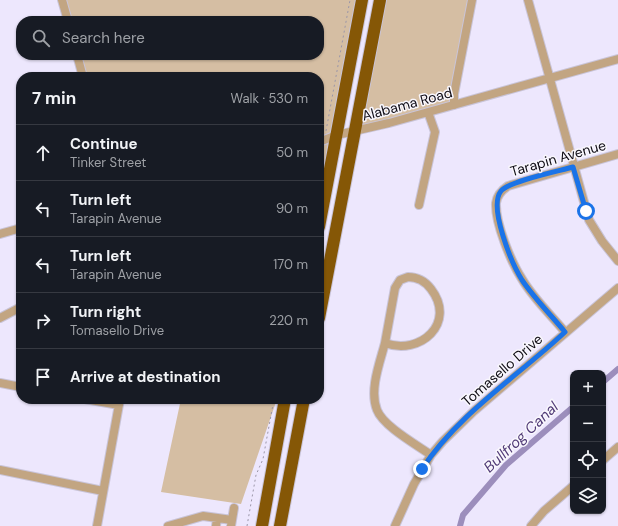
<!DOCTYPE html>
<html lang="en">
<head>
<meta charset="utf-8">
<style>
  body { margin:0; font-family:"DM Sans",sans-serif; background:#242831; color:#f1f3f6 }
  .controls { position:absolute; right:12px; bottom:12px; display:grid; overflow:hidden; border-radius:8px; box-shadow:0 1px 3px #0004 }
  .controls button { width:36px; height:36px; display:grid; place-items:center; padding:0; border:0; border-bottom:1px solid #363941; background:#171b24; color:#f1f3f6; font:20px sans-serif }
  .stop { position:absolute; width:12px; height:12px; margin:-9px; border:3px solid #1a73e8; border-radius:50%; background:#fff }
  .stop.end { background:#1a73e8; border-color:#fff; box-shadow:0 1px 4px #0008 }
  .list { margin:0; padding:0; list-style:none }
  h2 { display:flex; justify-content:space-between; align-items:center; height:52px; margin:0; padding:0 16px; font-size:17px }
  h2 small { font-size:13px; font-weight:400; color:#9ea1a6 }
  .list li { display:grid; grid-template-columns:26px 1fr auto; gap:12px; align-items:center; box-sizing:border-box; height:56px; padding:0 16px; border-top:1px solid #363941 }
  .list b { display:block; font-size:15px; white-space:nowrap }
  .list p { margin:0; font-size:13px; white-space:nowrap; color:#9ea1a6 }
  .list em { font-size:13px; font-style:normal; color:#9ea1a6 }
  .icon { flex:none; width:22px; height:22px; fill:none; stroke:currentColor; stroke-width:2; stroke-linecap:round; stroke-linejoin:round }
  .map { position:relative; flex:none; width:618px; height:526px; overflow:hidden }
  .search { position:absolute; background:#171b24; box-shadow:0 1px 3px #0004; left:16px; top:16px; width:308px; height:44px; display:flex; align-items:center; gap:10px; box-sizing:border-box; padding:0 14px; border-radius:16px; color:#9ea1a6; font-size:15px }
  .panel { position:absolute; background:#171b24; box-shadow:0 1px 3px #0004; left:16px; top:72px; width:308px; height:332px; border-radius:16px }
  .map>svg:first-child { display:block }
  .green { fill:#d5bea3 }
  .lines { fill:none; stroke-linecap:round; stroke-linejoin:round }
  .canal { stroke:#9c8ebc; stroke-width:6 }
  .minor-casing { stroke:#c9c4d8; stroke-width:10 }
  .highway-casing { stroke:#c9c4d8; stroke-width:14 }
  .path { stroke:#9b96a8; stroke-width:1; stroke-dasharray:2 3; stroke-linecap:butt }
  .minor { stroke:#c2a582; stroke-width:8 }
  .highway { stroke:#855706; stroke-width:12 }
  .route { stroke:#1a73e8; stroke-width:5 }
  .labels { text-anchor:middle; stroke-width:3; stroke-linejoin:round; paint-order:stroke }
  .street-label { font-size:14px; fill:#0f0c15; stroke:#f9f7fd }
  .water-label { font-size:15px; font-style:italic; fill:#513b77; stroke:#f9f7fd }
</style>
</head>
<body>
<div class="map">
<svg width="618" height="526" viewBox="0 0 618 526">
  <rect width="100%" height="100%" fill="#ede7fd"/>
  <path class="green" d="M65 0H359L319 210V77H86L80 55H319V21H71Z
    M384 0H473L457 101 359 127Z
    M181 399H277L241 504 161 492Z"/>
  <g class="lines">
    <path class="canal" d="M603 382 618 369
      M460 526 463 515 506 465 573 407"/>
    <g class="minor-casing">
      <path id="minor" d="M62 0 68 21
        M528 0 589 220 602 241 618 261
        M77 55 83 77
        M454 105V94L472 0
        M319 142 337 135 389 123 618 59
        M419 205 435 132 428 112
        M0 234 21 228
        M408 277C418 277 425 281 431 289 457 323 420 356 385 343L395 288 400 280Z
        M0 318 21 307
        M565 332C551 315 533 298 522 279 511 262 495 223 496 203 497 195 502 190 508 186L618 154
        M385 343C380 362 369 390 377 410 383 426 417 445 431 455
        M0 383 21 387
        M85 399 119 405
        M603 460 618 447
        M0 470 103 491
        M97 526 120 399
        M168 526 203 516 232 520
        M216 526 217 518
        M231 526 234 508
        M395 526 414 484 431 455 443 441 474 411 618 288
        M531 526 544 511 573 486"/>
    </g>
    <g class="highway-casing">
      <path id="highway" d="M319 227 362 0
        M319 318 380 0
        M262 526 285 399
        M280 526 304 399"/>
    </g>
    <path class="path" d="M326 131 350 0
      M319 166 323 148
      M247 526 256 475 263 459 274 399"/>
    <use href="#minor" class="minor"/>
    <use href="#highway" class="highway"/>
  </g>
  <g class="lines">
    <path class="route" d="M422 469C458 414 518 376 565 332 551 315 534 298 522 280 512 264 488 207 501 191 509 181 559 171 573 167L586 211"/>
  </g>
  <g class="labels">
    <g class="street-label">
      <text transform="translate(407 104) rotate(-15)" y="5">Alabama Road</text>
      <text transform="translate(558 158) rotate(-16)" y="5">Tarapin Avenue</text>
      <text transform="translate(502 370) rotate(-41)" y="5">Tomasello Drive</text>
    </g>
    <g class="water-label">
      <text transform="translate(521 437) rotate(-43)" y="5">Bullfrog Canal</text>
    </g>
  </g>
</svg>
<div class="controls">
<button>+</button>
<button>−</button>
<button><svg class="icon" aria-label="locate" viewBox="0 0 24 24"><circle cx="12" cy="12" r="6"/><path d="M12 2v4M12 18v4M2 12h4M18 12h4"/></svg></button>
<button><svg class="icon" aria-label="layers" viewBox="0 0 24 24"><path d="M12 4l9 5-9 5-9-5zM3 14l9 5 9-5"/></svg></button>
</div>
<div class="stop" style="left:586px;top:211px"></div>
<div class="stop end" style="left:422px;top:469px"></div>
<div class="search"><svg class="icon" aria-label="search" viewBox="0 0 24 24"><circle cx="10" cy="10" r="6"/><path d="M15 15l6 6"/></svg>Search here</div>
<section class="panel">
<h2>7 min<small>Walk · 530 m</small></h2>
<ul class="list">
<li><svg class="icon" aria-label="ahead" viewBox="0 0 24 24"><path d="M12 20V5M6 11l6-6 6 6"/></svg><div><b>Continue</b><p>Tinker Street</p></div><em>50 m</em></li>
<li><svg class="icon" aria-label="left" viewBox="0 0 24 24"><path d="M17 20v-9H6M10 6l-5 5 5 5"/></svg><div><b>Turn left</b><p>Tarapin Avenue</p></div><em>90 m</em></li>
<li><svg class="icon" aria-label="left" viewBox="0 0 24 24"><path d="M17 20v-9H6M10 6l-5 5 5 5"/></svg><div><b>Turn left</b><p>Tarapin Avenue</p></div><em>170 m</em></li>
<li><svg class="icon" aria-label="right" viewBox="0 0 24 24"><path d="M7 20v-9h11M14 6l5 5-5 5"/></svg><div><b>Turn right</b><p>Tomasello Drive</p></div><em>220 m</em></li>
<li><svg class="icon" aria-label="arrive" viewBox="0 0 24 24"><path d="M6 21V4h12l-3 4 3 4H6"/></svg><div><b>Arrive at destination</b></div></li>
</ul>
</section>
</div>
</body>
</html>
